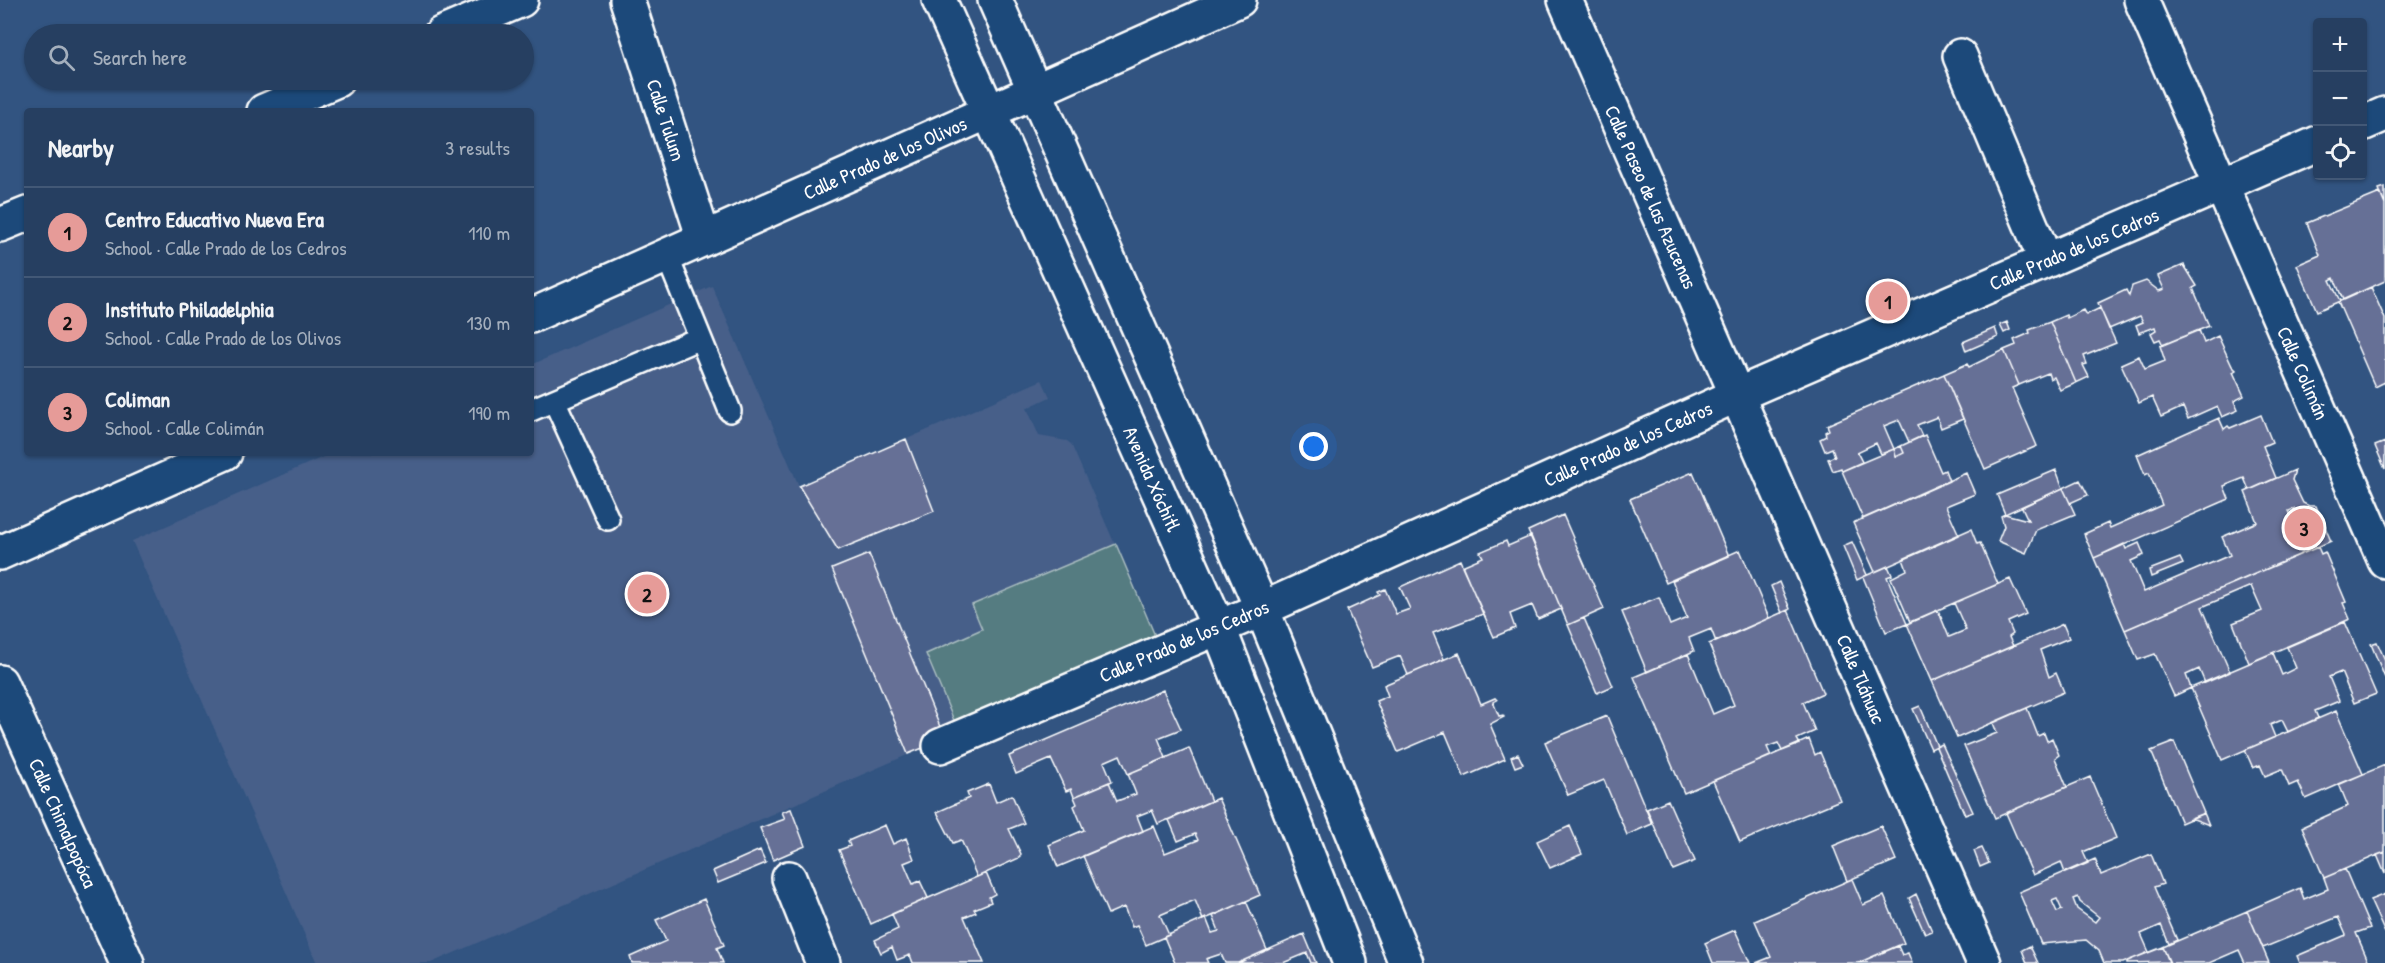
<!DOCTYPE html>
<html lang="en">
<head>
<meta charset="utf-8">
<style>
  body { margin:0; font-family:"Patrick Hand",sans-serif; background:#2e4667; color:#f1f3f6 }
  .controls { position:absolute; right:18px; top:18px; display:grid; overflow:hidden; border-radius:6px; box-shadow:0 2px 4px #0004 }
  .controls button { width:54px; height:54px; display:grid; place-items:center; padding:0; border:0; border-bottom:2px solid #425876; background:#263f61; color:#f1f3f6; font:30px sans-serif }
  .you { position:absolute; left:1314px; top:447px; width:21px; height:21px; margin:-15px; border:4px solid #fff; border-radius:50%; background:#1a73e8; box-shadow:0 0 0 9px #1a73e833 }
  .badge { display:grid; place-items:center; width:39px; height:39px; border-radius:50%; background:#e69b98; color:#111; font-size:20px; font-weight:700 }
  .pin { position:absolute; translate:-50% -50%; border:3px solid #fff; box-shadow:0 2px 6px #0006 }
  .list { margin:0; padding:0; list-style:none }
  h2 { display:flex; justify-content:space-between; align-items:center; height:78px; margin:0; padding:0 24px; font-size:26px }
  h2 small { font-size:20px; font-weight:400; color:#a4afbd }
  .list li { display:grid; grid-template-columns:39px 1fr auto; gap:18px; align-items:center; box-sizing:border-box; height:90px; padding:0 24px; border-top:2px solid #425876 }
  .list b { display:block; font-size:22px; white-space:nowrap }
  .list p { margin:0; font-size:20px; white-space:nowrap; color:#a4afbd }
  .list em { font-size:20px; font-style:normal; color:#a4afbd }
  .icon { flex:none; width:33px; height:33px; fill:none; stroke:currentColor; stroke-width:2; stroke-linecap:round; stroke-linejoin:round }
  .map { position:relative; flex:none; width:2385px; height:963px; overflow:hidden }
  .search { position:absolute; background:#263f61; box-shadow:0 2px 4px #0004; left:24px; top:24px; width:510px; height:66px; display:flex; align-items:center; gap:15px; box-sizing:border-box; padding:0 21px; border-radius:33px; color:#a4afbd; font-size:22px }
  .panel { position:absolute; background:#263f61; box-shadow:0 2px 4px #0004; left:24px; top:108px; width:510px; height:348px; border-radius:6px }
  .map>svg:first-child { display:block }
  .built { fill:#465f89 }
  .green { fill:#557b81; stroke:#aabdc0; stroke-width:1.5 }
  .building { fill:#667096; stroke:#fff; stroke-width:1.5; fill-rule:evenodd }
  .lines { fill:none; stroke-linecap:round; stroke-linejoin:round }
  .lane-casing { stroke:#fff; stroke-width:26 }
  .street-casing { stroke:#fff; stroke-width:38 }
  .lane { stroke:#1f4a7a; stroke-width:21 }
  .street { stroke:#1f4a7a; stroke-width:33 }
  .labels { text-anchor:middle; stroke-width:4.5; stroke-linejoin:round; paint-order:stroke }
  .street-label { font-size:20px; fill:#fff; stroke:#1f4a7a }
</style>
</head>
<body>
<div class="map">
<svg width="2385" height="963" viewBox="0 0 2385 963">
  <rect width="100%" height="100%" fill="#325481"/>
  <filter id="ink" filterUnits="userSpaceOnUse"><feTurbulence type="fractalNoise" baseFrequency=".0167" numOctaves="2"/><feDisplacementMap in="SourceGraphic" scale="12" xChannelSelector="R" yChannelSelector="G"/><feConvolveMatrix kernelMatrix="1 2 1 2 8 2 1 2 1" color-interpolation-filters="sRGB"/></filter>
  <g filter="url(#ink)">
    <path class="built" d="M712 286 799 486 1042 380 1050 397 1027 408 1039 436 1067 441 1071 444 1159 645 431 963H317L132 541 332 453H531V365Z"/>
    <path class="green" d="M1116 544 1159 645 958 730 926 654 982 629 972 605Z"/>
    <path class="building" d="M2385 187V205L2379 189Z
      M2380 193 2385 205V281L2343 300 2334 278 2330 280 2340 301 2317 311 2297 265 2320 255 2307 223Z
      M2184 265 2197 286 2193 288 2209 326 2163 345 2160 339 2155 341 2151 333 2156 330 2155 327 2139 333 2136 325 2143 322 2140 316 2109 329 2098 303 2126 290 2129 296 2132 286 2146 281 2159 291 2164 289 2158 276Z
      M2371 287 2385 319V382L2375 387 2338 302Z
      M2100 308 2116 343 2084 356 2087 364 2083 365 2089 377 2076 383 2050 322 2066 315 2067 318 2083 310 2086 315Z
      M2007 322 2010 330 2004 333 2000 325Z
      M2050 322 2076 383 2060 390 2054 377 2050 379 2048 373 2019 385 2004 350 2016 345 2014 340 2030 333 2029 330Z
      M1995 328 1998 337 1966 351 1963 342Z
      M2199 330 2204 343 2218 336 2232 366 2236 370 2233 372 2244 396 2234 401 2238 410 2222 417 2217 406 2188 419 2183 407 2161 417 2152 397 2139 403 2121 364 2139 356 2145 369 2165 361 2160 346Z
      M2004 350 2019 385 2012 388 2037 446 1985 469 1944 374 1967 364 1969 367Z
      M1944 374 1963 419 1941 428 1937 417 1917 425 1922 436 1909 442 1899 420 1884 426 1894 449 1881 454 1876 443 1857 452 1862 462 1842 471 1841 468 1833 471 1828 459 1835 456 1832 448 1825 451 1820 439 1826 436 1825 432 1829 430 1827 425Z
      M2261 415 2272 442 2263 446 2276 478 2249 490 2244 478 2224 486 2229 499 2094 558 2084 534 2108 523 2110 528 2162 505 2149 473 2145 475 2137 455 2219 418 2224 429 2228 426 2230 428Z
      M1925 435 1941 472 1945 470 1949 481 1863 519 1842 471 1894 449 1896 457 1904 453 1901 446Z
      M906 439 934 511 838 550 799 486Z
      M2385 442V469L2375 446Z
      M1901 446 1904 453 1896 457 1894 449Z
      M2056 470 2063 488 2005 514 1997 495Z
      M2295 470 2292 480 2303 503 2309 506H2316L2331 541 2125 630 2094 558 2124 544 2126 549 2139 543 2144 555 2131 561 2144 592 2230 555 2222 537 2257 522 2245 492ZM2294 509 2298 519 2301 518 2308 534 2300 536 2289 511Z
      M1693 472 1729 556 1666 583 1630 499Z
      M1966 473 1975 494 1946 506 1959 535 1875 572 1853 523Z
      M2080 480 2088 495 2070 503 2063 488Z
      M2063 488 2075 514 2036 530 2026 553 1998 541 2004 526 2001 516 2005 514 2028 520 2022 507Z
      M1563 515 1604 609 1568 625 1528 531Z
      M1971 529 1977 544 1980 543 1998 584 1910 622 1891 578 1907 570 1903 559Z
      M1531 536 1561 609 1538 619 1532 605 1510 614 1515 628 1494 637 1462 566 1483 557 1480 552 1506 541 1508 546Z
      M1852 542 1867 575 1857 580 1843 546Z
      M2318 547 2321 554 2325 552 2346 602 2343 603 2350 619 2249 663 2233 623 2262 611 2251 586 2202 607 2230 672 2205 683 2199 669 2186 675 2191 688 2174 696 2155 654 2138 660 2125 630Z
      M1740 550 1769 618 1716 642 1711 629 1689 638 1694 651 1647 672 1622 612 1659 597 1670 625 1687 618 1672 580Z
      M869 554 945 739 908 754 832 569Z
      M2180 558 2183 564 2151 577 2149 570Z
      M1460 560 1483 614 1433 633 1444 659 1408 675 1400 656 1372 667 1347 610 1380 595 1378 592 1385 589 1396 614 1410 609 1400 587Z
      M1888 566 1892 575 1887 577 1907 624 1886 632 1863 577Z
      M2010 579 2026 614 2008 622 2013 634 2009 637 2013 646 1932 681 1907 624 1938 610 1949 637 1966 630 1954 603Z
      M1779 582 1790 609 1782 613 1771 586Z
      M1788 610 1823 693 1803 702 1815 731 1797 739 1800 744 1782 751 1778 743 1767 747 1771 756 1684 793 1634 677 1688 654 1713 714 1734 705 1709 644Z
      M1584 618 1613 686 1597 693 1568 625Z
      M2345 622 2376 694 2354 703 2341 672 2329 677 2339 701 2315 711 2318 718 2288 732 2282 720 2270 725 2275 737 2222 760 2191 688 2273 653 2282 675 2296 668 2287 647Z
      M2063 624 2069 638 2040 650 2049 677 2056 673 2064 692 1957 738 1932 681Z
      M2377 642 2385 660V678L2371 644Z
      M1459 653 1481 704 1495 698 1497 700 1493 702 1499 716 1503 715 1504 717 1490 724 1505 759 1464 777 1445 732 1398 752 1376 701 1388 696 1384 685Z
      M1163 690 1181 729 1158 738 1166 758 1128 774 1120 755 1104 762 1112 781 1074 797 1071 789 1066 791 1051 759 1016 774 1009 756Z
      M1920 706 1937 746 1931 749 1913 709Z
      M2027 708 2038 736 2044 733 2047 741 2052 738 2059 755 2055 758 2067 787 1995 818 1964 746 1997 733 1993 723Z
      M2336 711 2363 774 2306 799 2298 782 2289 786 2282 769 2265 776 2260 765 2253 768 2245 750Z
      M1607 716 1652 824 1627 835 1604 780 1568 795 1545 742Z
      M1809 739 1815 755 1820 752 1840 800 1740 842 1713 781Z
      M2174 742 2204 813 2181 823 2151 751Z
      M1942 744 1973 812 1965 815 1936 747Z
      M1189 748 1211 801 1158 824 1152 810 1137 816 1143 831 1058 867 1049 845 1084 830 1074 806 1077 804 1074 797 1109 782 1117 801 1136 794 1128 774Z
      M1518 754 1523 764 1515 767 1511 757Z
      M2385 765V852L2324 878 2302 827 2348 806 2339 784Z
      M2090 777 2116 838 2083 852 2088 863 2065 873 2061 862 2033 875 2006 813Z
      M989 784 996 802 1012 795 1024 823 1009 829 1021 854 1019 858 977 877 961 840 953 843 937 812 969 798 967 793Z
      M1218 798 1260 895 1203 920 1195 900 1160 915 1169 935 1146 945 1137 925 1132 927 1124 907 1108 914 1083 856 1154 826 1165 853 1198 840 1195 834 1178 841 1169 820Z
      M1668 800 1695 861 1673 870 1647 809Z
      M791 809 805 846 773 860 760 828 785 819 782 812Z
      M2204 813 2209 825 2191 818Z
      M885 825 893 844 906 838 914 859 904 863 913 884 920 881 928 898 871 924 839 850 850 846 848 841Z
      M1570 826 1582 854 1550 868 1537 841Z
      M1881 826 1896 860 1847 881 1833 846Z
      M1982 848 1989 863 1980 867 1974 851Z
      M760 850 766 863 718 883 713 871Z
      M2385 852V874L2377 855Z
      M2151 854 2163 884 2154 887 2177 940 2169 944 2161 925 2141 934 2149 952 2123 963H2104L2099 951 2086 940 2041 944 2019 892 2095 859 2101 875ZM2078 897 2080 902 2099 917 2095 922 2077 909 2073 899ZM2057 899 2062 910 2057 912 2052 901Z
      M2345 869 2370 928 2356 933 2369 963H2300L2297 956 2346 935 2338 917 2263 948 2247 911 2300 888 2304 899 2328 889 2324 878Z
      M986 873 995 894 989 897 991 902 974 909 976 912 964 917 984 963H913L910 955 897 960 892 947 881 953 875 940 898 929 892 914Z
      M1852 879 1863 905 1884 896 1904 943 1858 963H1756L1771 957 1755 921Z
      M1916 894 1932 931 1925 934 1909 898Z
      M2385 894V933L2370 900Z
      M704 899 724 945 717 948 723 963H632L630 957 666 941 656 920Z
      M1246 901 1267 950 1238 963H1225L1221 954 1206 959 1208 963H1175L1164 937 1206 918 1212 933 1219 931 1213 916Z
      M2247 911 2269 963H2245L2239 950 2209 963H2170L2163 947Z
      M1735 930 1750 963H1713L1705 943Z
      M1304 934 1316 963H1311L1307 953 1283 963H1238Z
      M1898 946 1902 955 1908 953 1912 963H1858Z
      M2030 946 2038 963H2027L2022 950Z
      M2163 947 2169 962 2127 963V961Z"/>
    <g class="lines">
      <g class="lane-casing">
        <path id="lane" d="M667 256 730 411
          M554 400 608 519
          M531 410 700 338"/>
      </g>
      <g class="street-casing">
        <path id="street" d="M627 0 704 239
          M939 0 1218 626 1350 963
          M995 0 1262 609 1406 963
          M1565 0 1984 963
          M2141 0 2385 561
          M441 34 521 0
          M1960 56 2046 261
          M264 111 337 80
          M2362 124 2385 114
          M0 225 27 214
          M531 316 1239 0
          M0 553 225 453
          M0 682 127 963
          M940 746 1262 609 1737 395 2318 143
          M789 878 823 963"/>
      </g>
      <use href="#lane" class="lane"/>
      <use href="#street" class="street"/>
    </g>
  </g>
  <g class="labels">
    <g class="street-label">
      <text transform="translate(666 120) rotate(72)" y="7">Calle Tulum</text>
      <text transform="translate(885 158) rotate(-24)" y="7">Calle Prado de los Olivos</text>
      <text transform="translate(1651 197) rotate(66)" y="7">Calle Paseo de las Azucenas</text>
      <text transform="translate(2074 249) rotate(-23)" y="7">Calle Prado de los Cedros</text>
      <text transform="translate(2303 373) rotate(66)" y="7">Calle Colimán</text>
      <text transform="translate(1628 444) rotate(-24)" y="7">Calle Prado de los Cedros</text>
      <text transform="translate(1152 479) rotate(66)" y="7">Avenida Xóchitl</text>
      <text transform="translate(1184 641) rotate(-23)" y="7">Calle Prado de los Cedros</text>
      <text transform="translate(1861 679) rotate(67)" y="7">Calle Tláhuac</text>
      <text transform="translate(63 823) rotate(66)" y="7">Calle Chimalpopóca</text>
    </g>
  </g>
</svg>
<div class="controls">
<button>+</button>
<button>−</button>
<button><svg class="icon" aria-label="locate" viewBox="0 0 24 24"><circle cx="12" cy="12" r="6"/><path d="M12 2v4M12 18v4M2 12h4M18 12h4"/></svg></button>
</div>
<div class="you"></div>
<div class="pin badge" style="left:1888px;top:301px">1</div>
<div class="pin badge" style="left:647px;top:594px">2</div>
<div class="pin badge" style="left:2304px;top:528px">3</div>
<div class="search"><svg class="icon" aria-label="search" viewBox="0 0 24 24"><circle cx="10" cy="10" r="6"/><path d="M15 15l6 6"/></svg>Search here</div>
<section class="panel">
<h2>Nearby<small>3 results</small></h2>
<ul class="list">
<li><span class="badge">1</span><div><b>Centro Educativo Nueva Era</b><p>School · Calle Prado de los Cedros</p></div><em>110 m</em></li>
<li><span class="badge">2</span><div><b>Instituto Philadelphia</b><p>School · Calle Prado de los Olivos</p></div><em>130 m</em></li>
<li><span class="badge">3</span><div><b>Coliman</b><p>School · Calle Colimán</p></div><em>190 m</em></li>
</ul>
</section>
</div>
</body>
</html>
